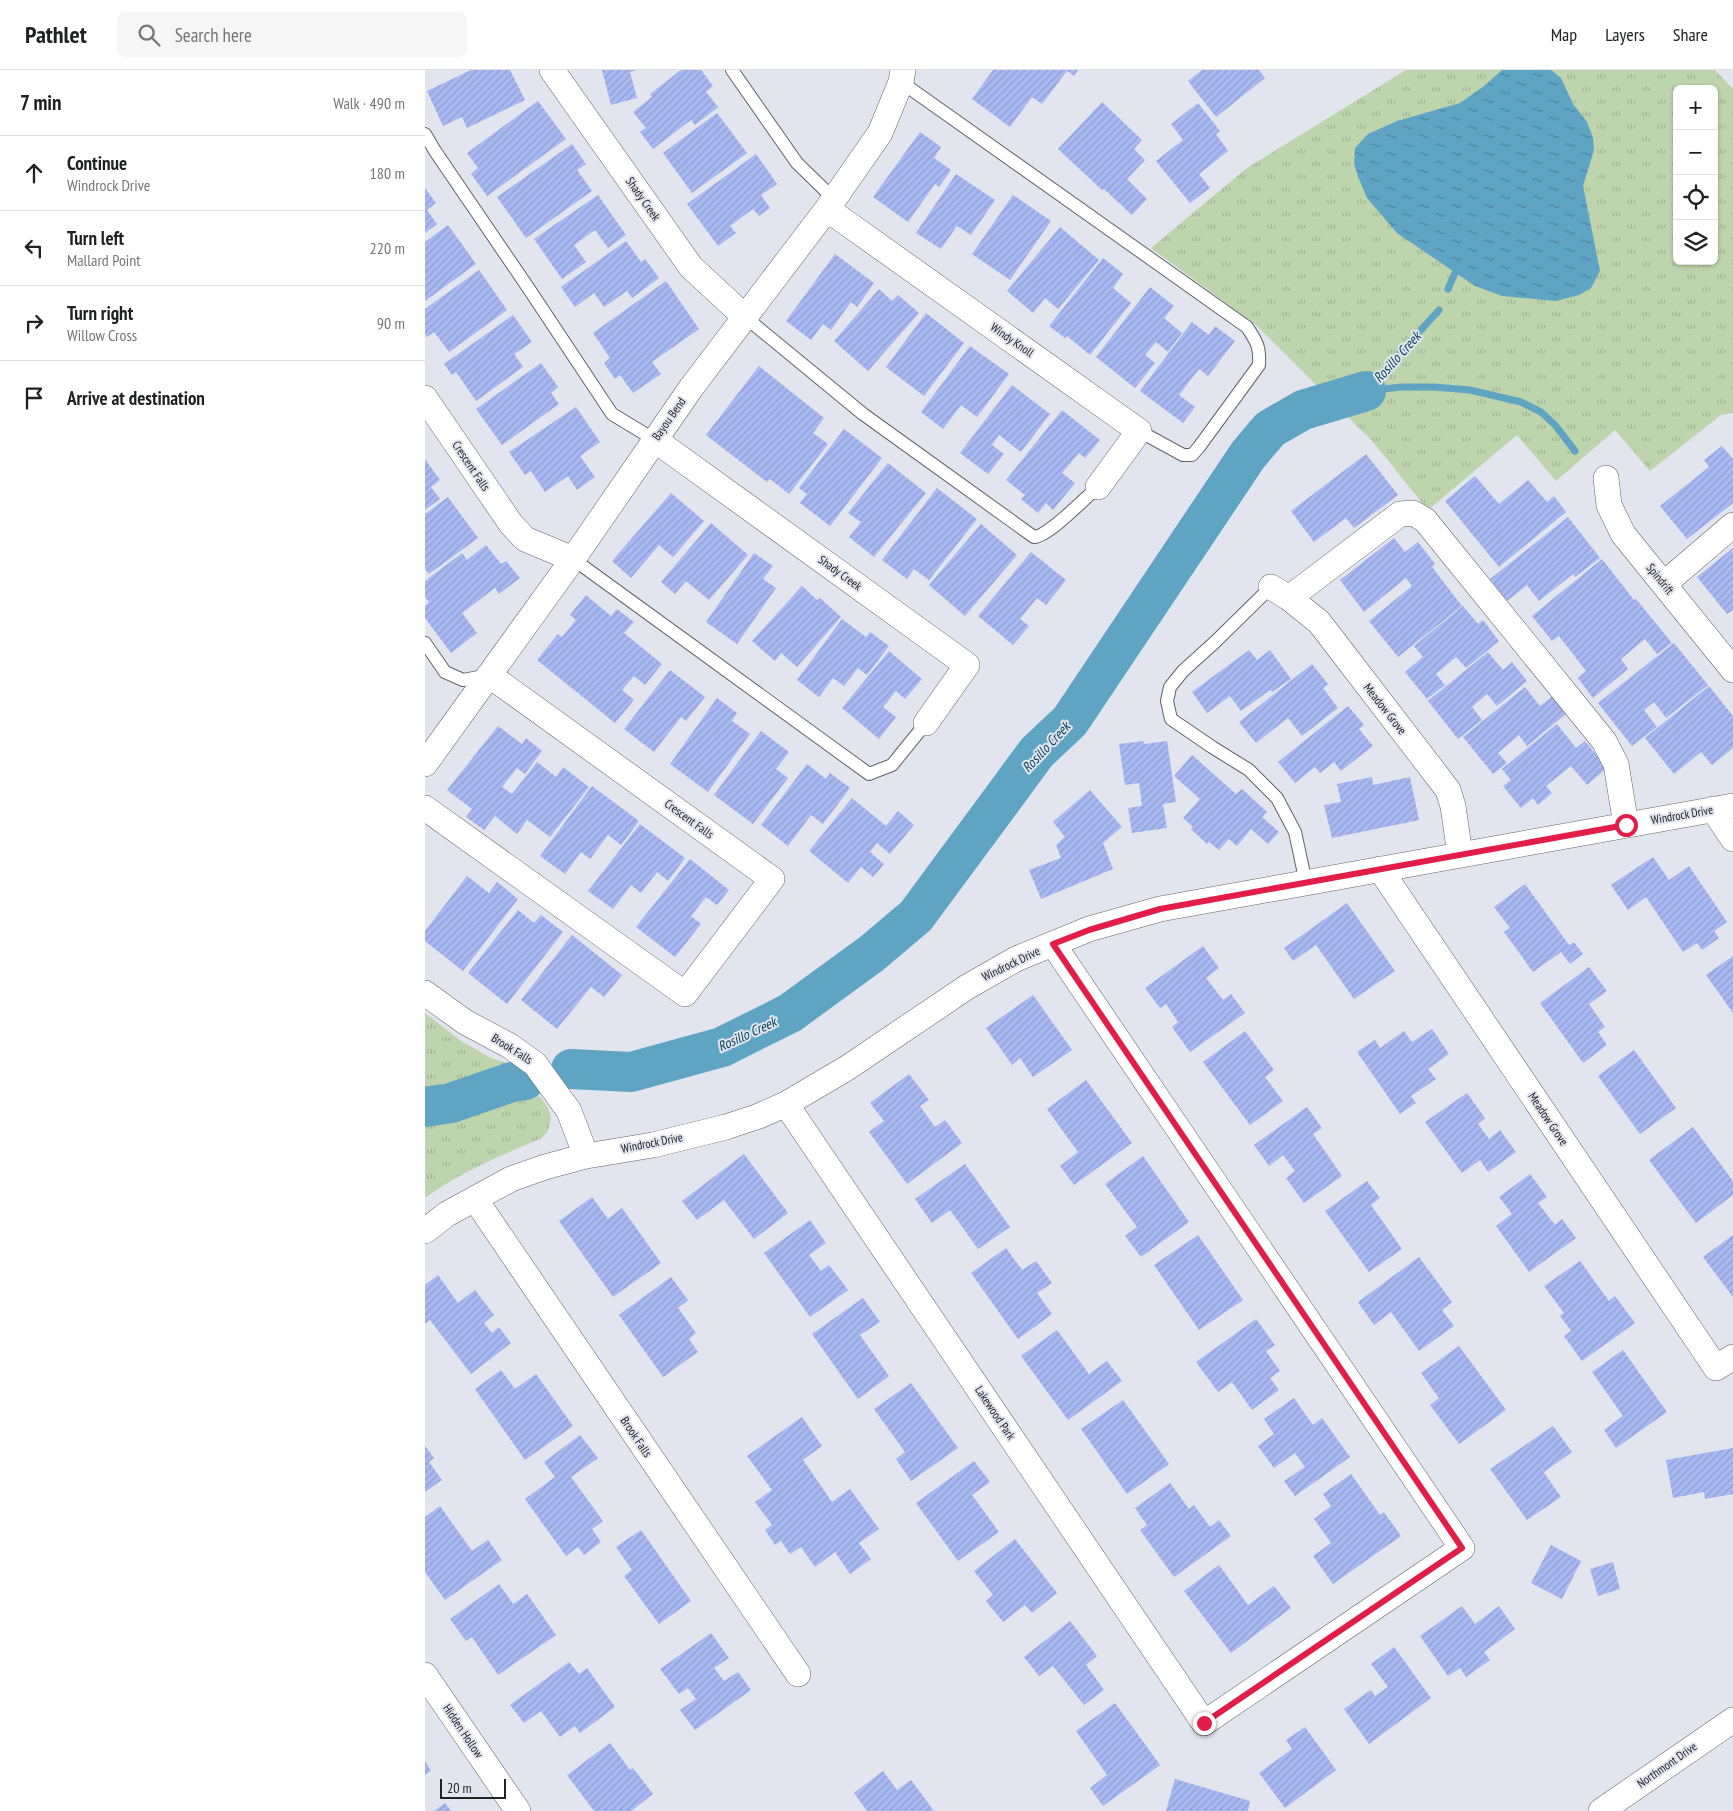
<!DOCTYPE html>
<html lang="en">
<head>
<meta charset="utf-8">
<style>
  body { margin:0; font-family:"PT Sans Narrow",sans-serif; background:#f6f6f6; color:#202124 }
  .controls { position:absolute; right:15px; top:15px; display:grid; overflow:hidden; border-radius:8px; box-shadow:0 1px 4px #0004 }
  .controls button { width:45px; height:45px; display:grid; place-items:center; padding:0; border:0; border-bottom:1px solid #e0e0e0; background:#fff; color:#202124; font:25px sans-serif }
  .scale { position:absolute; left:15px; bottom:12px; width:66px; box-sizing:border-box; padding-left:5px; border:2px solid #222326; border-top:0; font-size:14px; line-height:18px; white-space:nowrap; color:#222326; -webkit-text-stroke:4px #e2e5ee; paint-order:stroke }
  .stop { position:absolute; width:15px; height:15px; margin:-11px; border:4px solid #e11d48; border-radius:50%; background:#fff }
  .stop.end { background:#e11d48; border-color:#fff; box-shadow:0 1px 5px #0008 }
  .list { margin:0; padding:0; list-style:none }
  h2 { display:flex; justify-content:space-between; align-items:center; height:65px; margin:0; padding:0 20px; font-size:21px }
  h2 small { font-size:16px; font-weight:400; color:#757577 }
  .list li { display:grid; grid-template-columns:32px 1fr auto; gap:15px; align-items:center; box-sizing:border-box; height:75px; padding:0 20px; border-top:1px solid #e0e0e0 }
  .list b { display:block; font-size:19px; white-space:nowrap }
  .list p { margin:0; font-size:16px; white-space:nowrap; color:#757577 }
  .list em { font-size:16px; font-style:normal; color:#757577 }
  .icon { flex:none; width:28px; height:28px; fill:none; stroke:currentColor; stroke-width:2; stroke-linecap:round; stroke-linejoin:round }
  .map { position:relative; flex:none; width:1308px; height:1741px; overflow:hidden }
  header { display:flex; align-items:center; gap:30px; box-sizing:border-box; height:70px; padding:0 25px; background:#fff; border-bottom:1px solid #e0e0e0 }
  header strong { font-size:24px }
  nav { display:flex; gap:28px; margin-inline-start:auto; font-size:18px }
  .search { width:350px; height:45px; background:#f6f6f6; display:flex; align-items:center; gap:12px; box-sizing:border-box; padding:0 18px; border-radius:8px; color:#757577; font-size:19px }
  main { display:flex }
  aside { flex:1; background:#fff }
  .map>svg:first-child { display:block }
  .park { fill:url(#park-tufts); fill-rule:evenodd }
  .water { fill:url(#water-ripples) }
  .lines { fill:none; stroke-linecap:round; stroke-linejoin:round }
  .stream { stroke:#5fa4c3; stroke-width:7 }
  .river { stroke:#5fa4c3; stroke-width:40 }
  .building { fill:url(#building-hatch) }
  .service-casing { stroke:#61636b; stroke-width:14 }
  .minor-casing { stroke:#61636b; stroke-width:26 }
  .service { stroke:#fff; stroke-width:12 }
  .minor { stroke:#fff; stroke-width:25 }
  .route { stroke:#e11d48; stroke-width:6 }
  .labels { text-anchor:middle; stroke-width:4; stroke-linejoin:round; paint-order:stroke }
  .street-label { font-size:12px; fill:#222326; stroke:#e2e5ee }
  .water-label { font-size:14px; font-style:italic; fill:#003d53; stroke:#e2e5ee }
</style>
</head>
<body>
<header>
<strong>Pathlet</strong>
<div class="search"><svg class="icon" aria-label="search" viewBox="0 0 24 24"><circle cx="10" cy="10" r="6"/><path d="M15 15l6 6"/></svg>Search here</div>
<nav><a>Map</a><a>Layers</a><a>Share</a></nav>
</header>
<main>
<aside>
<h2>7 min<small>Walk · 490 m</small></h2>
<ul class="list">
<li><svg class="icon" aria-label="ahead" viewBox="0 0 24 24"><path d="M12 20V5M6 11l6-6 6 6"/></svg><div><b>Continue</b><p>Windrock Drive</p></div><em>180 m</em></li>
<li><svg class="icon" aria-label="left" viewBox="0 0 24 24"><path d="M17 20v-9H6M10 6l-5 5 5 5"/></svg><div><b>Turn left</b><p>Mallard Point</p></div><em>220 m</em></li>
<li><svg class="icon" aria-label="right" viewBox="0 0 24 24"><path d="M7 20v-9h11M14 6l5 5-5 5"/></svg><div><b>Turn right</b><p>Willow Cross</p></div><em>90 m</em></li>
<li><svg class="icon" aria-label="arrive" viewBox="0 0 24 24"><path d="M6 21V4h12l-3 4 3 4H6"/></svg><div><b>Arrive at destination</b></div></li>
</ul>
</aside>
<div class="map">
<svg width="1308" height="1741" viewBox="0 0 1308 1741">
  <defs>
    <pattern id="park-tufts" width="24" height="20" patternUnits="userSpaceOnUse" patternTransform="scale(1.25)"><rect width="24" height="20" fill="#bdd4ad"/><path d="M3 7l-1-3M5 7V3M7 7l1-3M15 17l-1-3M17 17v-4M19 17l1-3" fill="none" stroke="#a2b695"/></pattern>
    <pattern id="water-ripples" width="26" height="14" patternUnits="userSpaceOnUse" patternTransform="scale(1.25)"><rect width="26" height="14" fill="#5fa4c3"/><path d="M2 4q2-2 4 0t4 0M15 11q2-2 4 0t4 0" fill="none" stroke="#4e859e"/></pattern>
    <pattern id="building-hatch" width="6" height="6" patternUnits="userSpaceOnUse" patternTransform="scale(1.25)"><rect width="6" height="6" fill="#a8b8f2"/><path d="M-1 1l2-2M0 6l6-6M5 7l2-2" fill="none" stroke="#909ecf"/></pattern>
  </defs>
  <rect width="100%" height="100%" fill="#e2e5ee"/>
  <path class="park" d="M981 0H1290L1308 19V343L1296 345 1225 401 1190 360 1131 411 1092 365 1003 440 948 372 832 256 726 178 822 98ZM1252 19H1289V191H1252Z
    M0 943 36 971 66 988 90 996 123 1037 126 1048 123 1061 117 1068C77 1085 35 1102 0 1128Z"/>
  <path class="water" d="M1077 0H1126L1136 8 1148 34 1162 52 1168 68 1169 80 1158 116 1175 201 1166 218 1154 225 1131 231 1077 226 1050 216 972 163 942 128 934 109 929 94 930 78 943 64 972 51 1035 33 1059 16Z
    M0 1021 20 1024 26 1033 21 1044 0 1052Z"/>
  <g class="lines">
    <path class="stream" d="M1023 219 1030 203
      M941 321 976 317H1009L1045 320 1096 332 1116 342 1130 355 1150 381
      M941 321 1014 240"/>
    <path class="river" d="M146 999 206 1002 297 977 365 943 446 884 491 846 612 682 645 651 823 385 845 359 878 340 941 321
      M0 1037 26 1033 87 1012 100 1010"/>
  </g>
  <path class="building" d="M46 0H85L100 30 42 58 37 47 18 56 2 21Z
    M177 0H212L205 2 212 28 186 35Z
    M256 0H276L288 16 281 22 293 37 270 55 266 50 228 79 215 62 221 58 208 42 227 27 225 24Z
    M568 0H653L649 6 642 1 617 34 607 27 585 57 547 29Z
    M777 0H834L840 8 791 47 763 11Z
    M113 31 141 69 62 126 46 104 53 98 42 83Z
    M677 32 717 70 709 79 720 90 702 109 722 129 707 145 679 119 677 120 633 79Z
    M773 33 795 61 791 64 803 81 774 104 785 118 765 133 731 91 758 70 746 54Z
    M292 43 322 83 267 123 238 83Z
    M495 62 516 77 509 88 526 100 514 117 510 114 483 152 448 127Z
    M147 74 161 94 152 100 167 121 101 168 72 127Z
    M331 84 352 114 336 125 345 138 334 146 328 139 305 156 311 163 293 176 262 134Z
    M531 104 570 130 546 165 532 156 516 179 491 163Z
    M0 118 11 133 2 140 12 154 0 163Z
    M173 125 201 165 183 178 170 160 149 175 161 192 137 209 109 169Z
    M588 125 626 151 585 210 547 184Z
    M23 155 51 194 0 231V172Z
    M635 157 674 190 633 239 620 228 608 243 582 221Z
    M201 171 216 192 220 189 234 208 207 228 202 221 179 237 169 223 150 237 136 217Z
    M410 184 449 213 432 237 426 232 406 260 398 254 386 270 361 251Z
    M678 188 698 204 688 218 706 233 665 285 642 266 640 268 624 256Z
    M54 200 82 240 24 282 9 262 2 267 0 264V239Z
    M241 211 274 259 227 292 236 304 208 323 195 305 190 309 179 293 185 288 168 263Z
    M725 217 749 236 739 248 757 263 743 282 731 272 720 285 730 293 710 318 671 287Z
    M454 219 467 231 473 225 494 243 443 301 409 271Z
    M501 243 539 273 499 326 461 297Z
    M88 245 107 272 89 284 98 297 51 331 31 302 27 305 19 294Z
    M767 252 784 265 790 256 810 271 783 306 774 299 754 325 770 337 758 353 715 321Z
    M545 276 584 304 552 347 536 335 518 359 496 342Z
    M116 293 133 317 126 323 134 334 77 375 51 339Z
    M334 296 399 348 388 363 403 374 364 424 345 409 342 412 281 365Z
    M587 315 625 344 596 382 574 365 567 375 579 384 563 404 535 383Z
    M151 337 175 372 155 386 170 407 152 420 143 406 120 422 106 401 100 405 84 382Z
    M637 340 675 370 660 388 654 383 637 403 650 413 628 440 621 433 613 443 596 429 600 425 581 410Z
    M419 359 457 388 405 456 375 433 382 424 374 418Z
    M1297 376 1308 389V433L1262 469 1235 436 1284 397 1279 390Z
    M941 384 973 425 929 458 921 448 889 472 866 441Z
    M0 389 15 410 6 417 15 429 0 440Z
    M463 393 501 423 449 487 424 467 436 452 423 443Z
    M1050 406 1074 434 1103 410 1122 432 1129 426 1141 442 1074 497 1020 431Z
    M512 418 552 449 504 510 489 499 482 509 457 490Z
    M246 423 279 451 248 487 234 475 206 508 187 491Z
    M23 427 53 468 4 504 0 499V444Z
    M1143 447 1175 488 1150 507 1148 504 1114 531 1102 515 1082 531 1065 509Z
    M286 453 323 485 284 530 261 511 250 524 236 512Z
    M556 454 592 485 540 546 504 515Z
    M969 468 980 482 993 472 1010 494 1007 497 1037 536 973 587 944 551 987 516 981 508 939 542 915 510Z
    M61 475 76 494 81 491 95 508 74 524 70 518 37 543 52 563 26 583 0 548V536L4 532 0 527V511L37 483 42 490Z
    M1308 478V540L1302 544 1272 507Z
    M606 482 641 510 621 535 612 528 595 549 604 556 588 575 553 546Z
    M329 483 348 496 338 509 351 518 312 574 281 552Z
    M1177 489 1209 530 1211 529 1247 573 1232 584 1220 569 1196 589 1203 599 1168 628 1153 608 1161 601 1134 566 1127 571 1107 546Z
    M377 516 392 530 395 528 416 547 372 597 356 583 350 591 327 571Z
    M161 525 186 546 192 539 209 552 199 563 237 594 220 615 209 606 197 620 209 630 190 653 112 590 133 564 137 567 151 550 145 545Z
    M1038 536 1053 554 1058 550 1074 571 1041 598 1031 587 1011 604 1020 615 1002 629 980 602 998 587 989 576Z
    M417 549 441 567 445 562 464 576 442 605 433 598 419 616 408 608 394 627 372 610Z
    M1249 573 1283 615 1241 648 1229 632 1219 640 1232 657 1207 676 1173 633Z
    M824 580 832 590 845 580 866 609 847 622 845 620 816 641 805 626 782 643 767 622Z
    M464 581 497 609 480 629 471 621 458 637 471 647 454 669 417 638Z
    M1063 582 1078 600 1087 592 1102 611 1072 636 1062 624 1047 637 1057 650 1033 669 1003 631Z
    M887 594 903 614 898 618 913 638 877 666 863 648 831 673 814 652Z
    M245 600 280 627 261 651 256 647 229 682 199 659Z
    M1284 616 1308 646V678L1287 695 1276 682 1249 704 1220 668Z
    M1100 617 1115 636 1128 626 1142 643 1102 676 1094 665 1073 683 1082 693 1068 704 1038 667Z
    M292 628 312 643 307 651 325 664 283 722 245 694Z
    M923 636 939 655 934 659 948 676 916 701 909 692 895 703 890 697 870 713 853 692Z
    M1132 654 1151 678 1160 671 1182 698 1162 715 1146 696 1121 716 1127 723 1113 735 1108 728 1096 738 1078 716 1086 710 1077 699Z
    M73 656 97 674 101 668 117 681 100 704 92 698 77 717 87 724 112 692 131 707 138 697 164 717 125 767 102 750 92 764 70 746 59 760 41 747 47 739 22 720Z
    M336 661 364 682 351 699 363 708 328 754 289 725Z
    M719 671V674L742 671 751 732 738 734 742 758 707 763 703 738 717 736 714 713 700 715 694 674Z
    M767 685 811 724 817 719 842 742 837 747 854 762 843 774 826 759 812 776 804 769 794 780 784 772 782 774 766 759 768 757 758 748 775 729 749 706Z
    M382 694 401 709 405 703 425 718 398 754 386 745 363 776 336 755Z
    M947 707 948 715 985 707 994 750 907 768 899 735 916 732 912 714Z
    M167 716 214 751 196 775 183 765 165 789 156 782 140 804 115 786Z
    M665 720 697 757 678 773 688 799 616 829 604 800 636 788 631 775 640 767 628 752Z
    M427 728 461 756 473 741 489 755 465 784 452 773 445 782 459 794 448 807 436 797 423 813 384 781Z
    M215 754 260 788 243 811 232 802 216 823 206 815 188 839 163 821Z
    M1228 787 1244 810 1264 796 1302 852 1289 861 1294 868 1277 880 1272 873 1258 882 1221 827 1203 840 1186 815Z
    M265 789 304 820 292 835 281 827 266 846 276 854 250 887 211 857Z
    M42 806 64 823 72 812 93 829 38 901 0 871V861Z
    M1100 814 1144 875 1149 872 1158 884 1145 894 1136 882 1108 902 1079 862 1085 858 1069 837Z
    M922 833 970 901 929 929 891 875 868 891 859 878Z
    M93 840 109 853 116 845 138 862 82 934 43 903Z
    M147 865 197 905 179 927 166 917 132 959 96 930Z
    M778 876 794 898 781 908 798 930 806 924 820 943 765 982 747 957 753 952 741 934 735 938 720 918Z
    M1308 886V943L1281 905Z
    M1164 897 1182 921 1164 934 1180 957 1173 962 1182 975 1158 993 1115 933Z
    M608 925 647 980 608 1007 595 988 587 995 561 958Z
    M1007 959 1024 984 1003 999 1011 1009 986 1026 991 1033 975 1044 932 982 950 970 955 978 979 961 987 972Z
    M820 961 849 1000 840 1007 858 1031 825 1055 778 992Z
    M1209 980 1251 1038 1215 1064 1173 1006Z
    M484 1004 504 1030 495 1036 510 1057 520 1050 537 1073 482 1114 444 1062 459 1051 445 1033Z
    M661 1010 707 1073 649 1115 635 1096 653 1082 622 1039Z
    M1042 1023 1060 1048 1053 1054 1064 1069 1075 1060 1091 1082 1063 1102 1055 1090 1037 1103 1000 1052Z
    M882 1037 897 1058 888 1064 917 1106 879 1133 861 1108 870 1101 858 1085 844 1096 829 1075Z
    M1268 1057 1308 1111V1125L1271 1153 1224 1090Z
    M319 1084 363 1143 329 1169 299 1130 272 1150 257 1131Z
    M718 1086 764 1152 716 1187 700 1166 712 1157 680 1114Z
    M540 1094 585 1157 553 1179 525 1140 507 1153 490 1129Z
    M1105 1104 1122 1127 1113 1133 1130 1155 1137 1149 1151 1168 1104 1202 1071 1156 1087 1144 1074 1127Z
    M942 1111 955 1128 946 1135 977 1179 944 1202 900 1141Z
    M167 1127 183 1149 197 1138 236 1193 188 1227 134 1151Z
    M385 1150 401 1173 384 1185 396 1201 404 1195 423 1220 385 1247 339 1183Z
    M773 1165 818 1230 774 1260 729 1195Z
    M1308 1165V1227L1278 1187Z
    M581 1178 597 1200 611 1191 627 1213 612 1223 627 1244 593 1269 546 1203Z
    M994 1187 1027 1232 1017 1240 1029 1256 994 1281 966 1242 949 1255 933 1232Z
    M1155 1191 1184 1231 1190 1226 1210 1253 1157 1291 1139 1266 1146 1261 1135 1246 1139 1243 1119 1216Z
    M13 1205 33 1233 50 1220 69 1245 59 1253 67 1263 74 1257 86 1273 46 1304 5 1250 0 1254V1215Z
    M246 1207 263 1230 253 1238 271 1263 264 1269 273 1282 238 1307 194 1245Z
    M438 1228 455 1252 435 1265 464 1306 433 1329 387 1264Z
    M831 1249 850 1275 841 1281 855 1301 845 1308 854 1320 827 1340 807 1312 793 1322 771 1292Z
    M632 1260 664 1304 682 1291 697 1311 643 1350 596 1286Z
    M1034 1276 1081 1340 1034 1374 1005 1335 1014 1328 996 1303Z
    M1198 1280 1242 1342 1191 1378 1179 1360 1198 1346 1167 1302Z
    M76 1300 90 1319 111 1304 148 1356 100 1390 50 1319Z
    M486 1313 533 1378 486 1411 471 1389 480 1382 449 1339Z
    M869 1328 888 1355 897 1348 925 1387 870 1426 859 1411 880 1397 870 1383 849 1398 833 1376 849 1364 839 1349Z
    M698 1330 744 1394 702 1424 656 1359Z
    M377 1347 397 1376 378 1390 407 1432 425 1419 454 1459 434 1473 446 1489 425 1504 410 1482 390 1497 376 1477 365 1484 356 1471 350 1475 340 1460 347 1455 330 1432 347 1420 322 1386Z
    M1128 1356 1147 1382 1119 1402 1113 1394 1136 1427 1102 1450 1065 1399Z
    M155 1365 173 1388 146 1407 178 1451 167 1459 176 1472 159 1485 153 1477 141 1486 100 1429 130 1407 119 1392Z
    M0 1376 9 1388 4 1392 17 1410 0 1422Z
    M1308 1378V1424L1280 1429 1279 1422 1248 1428 1241 1390Z
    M549 1391 565 1412 547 1425 574 1462 533 1491 491 1433Z
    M926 1404 955 1445 959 1442 976 1466 908 1514 888 1486 906 1473 889 1449 906 1436 898 1424Z
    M745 1413 764 1439 769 1435 785 1457 794 1450 806 1466 749 1507 715 1460 722 1455 710 1438Z
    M15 1436 47 1481 63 1470 77 1490 20 1530 0 1502V1447Z
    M216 1460 266 1531 234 1554 199 1506 207 1500 191 1477Z
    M590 1469 632 1523 607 1543 600 1535 578 1552 561 1531 568 1525 549 1501Z
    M1126 1475 1156 1491 1137 1529 1106 1513Z
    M1188 1492 1195 1519 1173 1526 1165 1499Z
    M794 1495 823 1535 849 1516 866 1538 806 1583 759 1521Z
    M74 1514 88 1534 102 1524 131 1565 73 1605 47 1567 41 1571 25 1549Z
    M1037 1536 1050 1554 1074 1536 1090 1559 1059 1582 1065 1590 1041 1607 1035 1598 1023 1606 995 1566Z
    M645 1551 672 1586 661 1595 679 1620 659 1635 628 1596 614 1606 599 1587Z
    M286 1563 304 1588 289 1598 299 1611 313 1602 326 1620 270 1660 255 1640 271 1629 263 1618 254 1624 235 1599Z
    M969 1577 1006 1628 944 1674 919 1639 946 1620 950 1626 963 1617 946 1594Z
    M144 1592 154 1604 162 1598 190 1637 155 1663 150 1656 135 1667 116 1641 99 1653 85 1635Z
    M690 1633 735 1695 678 1736 665 1718 682 1705 651 1661Z
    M880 1657 911 1700 860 1738 834 1703 867 1679 861 1670Z
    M185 1673 205 1700 208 1698 228 1724 206 1741H169L142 1705Z
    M0 1691 6 1701 0 1705Z
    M458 1701 472 1720 486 1710 509 1741H442L429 1723Z
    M750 1709 825 1731 823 1741H741Z
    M20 1733 26 1741H9Z"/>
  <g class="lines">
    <g class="service-casing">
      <path id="service" d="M307 0 372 93 409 129
        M476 12 822 257C832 272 835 277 834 295L774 377 767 385H758L714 361
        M0 64 10 81 104 219 187 344 230 370
        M320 247 438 344 609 467C624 466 660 428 673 417
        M148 489 444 704 467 695 501 653
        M846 517 790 572 758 601 745 617 742 631 746 649 787 677 824 700 852 728 870 762 881 813
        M0 573 20 602 38 610 64 605"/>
    </g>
    <g class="minor-casing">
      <path id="minor" d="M127 0 266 197 320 247
        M402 139 714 361 673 417
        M0 328 86 454 100 469 148 489
        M230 370 542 595 501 653
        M1181 408 1184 435 1198 464 1308 600
        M1239 514 1308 455
        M846 517 864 528 894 552 1023 720 1028 736 1035 785
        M864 528 975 444 988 443 1000 450 1179 671 1191 694 1201 755
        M0 694 148 489 266 318 402 139 455 63 476 12 478 0
        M0 738 260 924 347 809 64 605
        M1288 739 1308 769
        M955 799 1291 1298 1308 1287
        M0 923 40 952 85 976 110 994 144 1041 161 1086
        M361 1034 779 1653 1037 1478 628 874
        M50 1129 373 1604
        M0 1161 22 1144 86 1109 120 1097 161 1086 228 1075 301 1057 334 1046 361 1034 422 998 542 917 591 889 664 859 735 839 1308 736
        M0 1605 93 1741
        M1176 1741 1308 1650"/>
    </g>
    <use href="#service" class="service"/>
    <use href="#minor" class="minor"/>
  </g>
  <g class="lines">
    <path class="route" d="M779 1653 1037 1478 628 874 664 860 735 839 1201 755"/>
  </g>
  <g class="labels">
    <g class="street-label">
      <text transform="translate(218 129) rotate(55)" y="4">Shady Creek</text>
      <text transform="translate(587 270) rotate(35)" y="4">Windy Knoll</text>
      <text transform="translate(244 349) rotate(-55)" y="4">Bayou Bend</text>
      <text transform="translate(46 396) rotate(56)" y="4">Crescent Falls</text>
      <text transform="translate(415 503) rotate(36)" y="4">Shady Creek</text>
      <text transform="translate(1235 509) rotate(51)" y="4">Spindrift</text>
      <text transform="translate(960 639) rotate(52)" y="4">Meadow Grove</text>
      <text transform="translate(1257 745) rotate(-10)" y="4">Windrock Drive</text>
      <text transform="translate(264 749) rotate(36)" y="4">Crescent Falls</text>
      <text transform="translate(586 894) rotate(-26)" y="4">Windrock Drive</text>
      <text transform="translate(87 979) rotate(32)" y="4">Brook Falls</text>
      <text transform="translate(1123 1049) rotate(56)" y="4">Meadow Grove</text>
      <text transform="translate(227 1073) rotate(-11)" y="4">Windrock Drive</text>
      <text transform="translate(570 1343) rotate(56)" y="4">Lakewood Park</text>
      <text transform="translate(211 1367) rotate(56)" y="4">Brook Falls</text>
      <text transform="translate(38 1661) rotate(56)" y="4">Hidden Hollow</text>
      <text transform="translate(1242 1695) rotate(-35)" y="4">Northmont Drive</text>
    </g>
    <g class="water-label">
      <text transform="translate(972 287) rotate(-48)" y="5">Rosillo Creek</text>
      <text transform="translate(621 677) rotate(-47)" y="5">Rosillo Creek</text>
      <text transform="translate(322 964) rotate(-25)" y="5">Rosillo Creek</text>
    </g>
  </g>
</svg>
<div class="controls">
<button>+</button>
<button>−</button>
<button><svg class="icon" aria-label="locate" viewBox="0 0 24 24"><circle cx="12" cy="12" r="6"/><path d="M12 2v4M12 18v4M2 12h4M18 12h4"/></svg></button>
<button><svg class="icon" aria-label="layers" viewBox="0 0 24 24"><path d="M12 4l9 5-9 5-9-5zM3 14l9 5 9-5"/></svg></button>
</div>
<div class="scale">20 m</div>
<div class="stop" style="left:1201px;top:755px"></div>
<div class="stop end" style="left:779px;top:1653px"></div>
</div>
</main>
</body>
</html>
